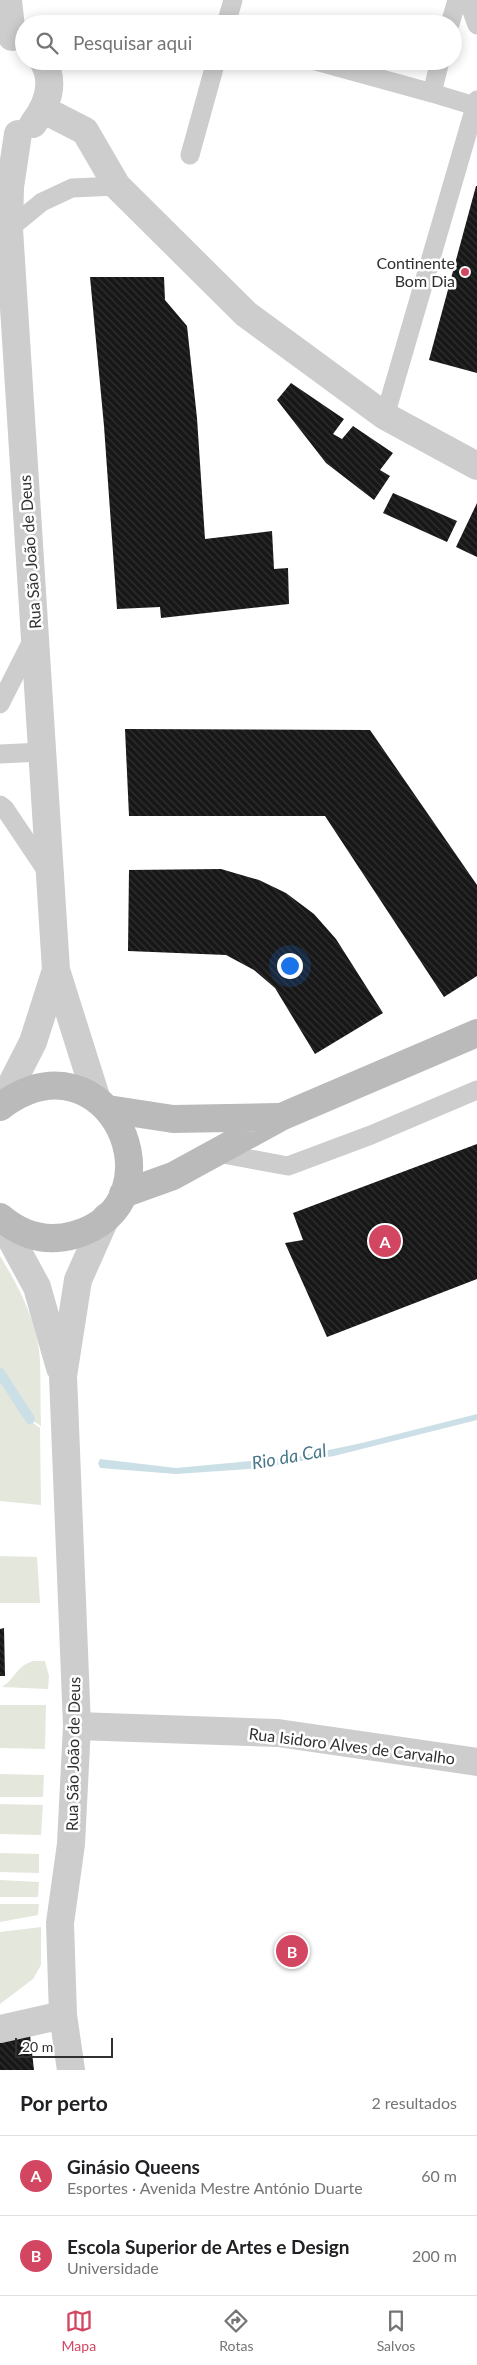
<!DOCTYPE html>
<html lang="pt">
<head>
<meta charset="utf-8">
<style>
  body { margin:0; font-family:Lato,sans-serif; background:#f2f2f2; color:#202124 }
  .scale { position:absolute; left:15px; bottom:12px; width:98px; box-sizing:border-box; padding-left:5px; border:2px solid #303030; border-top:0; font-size:14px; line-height:18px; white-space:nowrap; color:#303030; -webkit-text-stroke:4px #fff; paint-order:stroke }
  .you { position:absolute; left:289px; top:965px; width:18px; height:18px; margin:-12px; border:4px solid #fff; border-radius:50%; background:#1a73e8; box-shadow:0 0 0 8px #1a73e833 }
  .badge { display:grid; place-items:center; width:32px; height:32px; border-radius:50%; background:#d34661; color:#fff; font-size:16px; font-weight:700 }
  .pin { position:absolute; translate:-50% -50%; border:2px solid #fff; box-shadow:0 1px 5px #0006 }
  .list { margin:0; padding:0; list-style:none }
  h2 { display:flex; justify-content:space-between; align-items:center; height:65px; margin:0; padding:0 20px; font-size:21px }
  h2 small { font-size:16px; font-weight:400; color:#757577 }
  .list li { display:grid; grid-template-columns:32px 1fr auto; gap:15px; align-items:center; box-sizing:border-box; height:80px; padding:0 20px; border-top:1px solid #e0e0e0 }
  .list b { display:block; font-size:19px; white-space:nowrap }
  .list p { margin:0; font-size:16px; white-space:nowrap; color:#757577 }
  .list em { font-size:16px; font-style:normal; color:#757577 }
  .icon { flex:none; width:28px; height:28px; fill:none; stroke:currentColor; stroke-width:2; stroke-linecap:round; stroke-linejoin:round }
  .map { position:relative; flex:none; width:477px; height:2070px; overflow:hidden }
  .search { position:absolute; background:#fff; box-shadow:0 2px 12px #0003; left:15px; right:15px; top:15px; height:55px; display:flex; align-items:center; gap:12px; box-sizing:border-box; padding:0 18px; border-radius:28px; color:#757577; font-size:19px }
  .sheet { height:225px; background:#fff }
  nav { display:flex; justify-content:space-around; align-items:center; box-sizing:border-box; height:70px; border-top:1px solid #e0e0e0; background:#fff; font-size:14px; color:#757577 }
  nav a { display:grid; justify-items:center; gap:2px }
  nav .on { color:#d34661 }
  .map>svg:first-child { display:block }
  .green { fill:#e4e8dc }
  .water { fill:#cbdfe7 }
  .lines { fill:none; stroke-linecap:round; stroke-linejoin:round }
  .stream { stroke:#cbdfe7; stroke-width:10 }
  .building { fill:url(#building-back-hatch) }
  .service { stroke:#cdcdcd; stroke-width:19 }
  .minor { stroke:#cdcdcd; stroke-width:28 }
  .secondary { stroke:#bababa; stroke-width:28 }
  .poi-dot { fill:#d34661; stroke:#fff; stroke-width:2 }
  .labels { text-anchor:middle; stroke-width:5; stroke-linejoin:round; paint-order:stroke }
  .poi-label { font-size:16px; fill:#303030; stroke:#fff; text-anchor:end }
  .street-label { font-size:16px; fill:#303030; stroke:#fff }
  .water-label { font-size:18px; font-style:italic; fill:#46778a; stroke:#fff }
</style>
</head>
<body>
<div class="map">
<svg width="477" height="2070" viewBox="0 0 477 2070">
  <defs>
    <pattern id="building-back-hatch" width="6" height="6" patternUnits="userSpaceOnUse" patternTransform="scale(1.25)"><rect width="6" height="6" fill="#171717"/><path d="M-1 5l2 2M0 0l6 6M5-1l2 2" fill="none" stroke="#303030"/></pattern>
  </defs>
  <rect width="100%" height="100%" fill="#fff"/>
  <path class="green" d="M0 1256C19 1287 38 1323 40 1360 41 1382 40 1404 41 1426L30 1419 0 1373Z
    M0 1376 29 1420 40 1428 41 1505 0 1501Z
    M0 1556 37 1557 40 1603H0Z
    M33 1661H45L49 1676 48 1689 2 1687C16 1678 15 1667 33 1661Z
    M0 1705H46L45 1749 0 1748Z
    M0 1774 44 1775 43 1797H0Z
    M0 1804 43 1805 41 1835 0 1834Z
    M0 1853 39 1854V1873L0 1872Z
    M0 1880 39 1882 38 1897H0Z
    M0 1904H39L38 1915 0 1922Z
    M41 1927V1965L33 1979 0 2004V1932Z"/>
  <path class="water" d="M477 1414V1420L334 1456 249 1469 176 1474 100 1468 98 1463 100 1459 176 1468 295 1457 362 1443Z"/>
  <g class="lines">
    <path class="stream" d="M0 1373 30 1419"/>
  </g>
  <path class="building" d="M476 186H477V373L429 360Z
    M90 277H164L165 300 187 326 197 418 205 539 272 531 274 569 288 568 289 604 161 618 160 607 117 609 104 426Z
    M291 383 344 419 333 434 342 439 353 426 393 453 380 470 390 476 374 500 326 463 277 400Z
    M393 493 457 521 447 542 383 513Z
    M477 503V557L456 547Z
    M125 729 370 730 477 885V976L444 997 325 816H129Z
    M221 869 259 880 286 893 314 914 336 939 383 1013 315 1054 275 988 254 970 226 955 128 951 129 870Z
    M477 1144V1279L327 1337 285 1243 303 1240 293 1213Z
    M4 1628 5 1676H0V1629Z
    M30 2035 34 2070H0V2041Z"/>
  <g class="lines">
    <path class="service" d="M468 0 477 25
      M226 24 233 0
      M450 24 457 0
      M316 61 432 93 440 61
      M432 93 475 106
      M190 155 216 61
      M9 229 42 202 72 188 117 186
      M385 416 477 100
      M0 704 34 637
      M0 754 42 752
      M0 805 5 809 48 873
      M217 1153 288 1166 371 1135 477 1090"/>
    <path class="minor" d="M8 0 12 37
      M44 110 85 131 117 186 246 314 385 416 477 466
      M33 124C47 106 56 83 43 61
      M18 134 10 187 9 229 56 970 97 1100
      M0 1107 33 1042 56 970
      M0 1219 37 1287 60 1368
      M77 1726 278 1733 477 1762
      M0 2029 63 2015
      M71 2070 63 2015 60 1923 71 1844 77 1726 63 1376 78 1280 106 1217"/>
    <path class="secondary" d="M0 1107C108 1025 187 1203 74 1235 46 1243 21 1235 0 1217
      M108 1109 173 1119 277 1117
      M123 1194 173 1176 281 1117 477 1033"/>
  </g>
  <circle class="poi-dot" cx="465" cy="272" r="5"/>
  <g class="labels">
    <g class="poi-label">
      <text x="455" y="269">Continente<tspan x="455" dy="18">Bom Dia</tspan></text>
    </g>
    <g class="street-label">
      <text transform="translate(30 552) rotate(-94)" y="6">Rua São João de Deus</text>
      <text transform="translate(352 1746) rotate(7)" y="6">Rua Isidoro Alves de Carvalho</text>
      <text transform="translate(73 1754) rotate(-89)" y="6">Rua São João de Deus</text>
    </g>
    <g class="water-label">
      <text transform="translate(289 1457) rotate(-10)" y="6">Rio da Cal</text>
    </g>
  </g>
</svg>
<div class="scale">20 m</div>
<div class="you"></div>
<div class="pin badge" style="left:385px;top:1241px">A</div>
<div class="pin badge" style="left:292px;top:1951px">B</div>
<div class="search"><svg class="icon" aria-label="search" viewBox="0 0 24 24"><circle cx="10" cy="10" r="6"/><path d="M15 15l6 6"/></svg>Pesquisar aqui</div>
</div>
<section class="sheet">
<h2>Por perto<small>2 resultados</small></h2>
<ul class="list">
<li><span class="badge">A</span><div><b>Ginásio Queens</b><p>Esportes · Avenida Mestre António Duarte</p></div><em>60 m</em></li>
<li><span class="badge">B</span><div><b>Escola Superior de Artes e Design</b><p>Universidade</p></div><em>200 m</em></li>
</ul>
</section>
<nav>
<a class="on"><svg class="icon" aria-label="map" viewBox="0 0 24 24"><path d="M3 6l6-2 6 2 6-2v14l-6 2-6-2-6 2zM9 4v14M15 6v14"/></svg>Mapa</a>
<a><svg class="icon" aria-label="directions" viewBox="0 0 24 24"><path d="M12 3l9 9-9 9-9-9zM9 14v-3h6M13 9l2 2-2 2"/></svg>Rotas</a>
<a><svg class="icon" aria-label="saved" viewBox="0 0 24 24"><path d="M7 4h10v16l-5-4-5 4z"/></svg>Salvos</a>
</nav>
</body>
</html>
